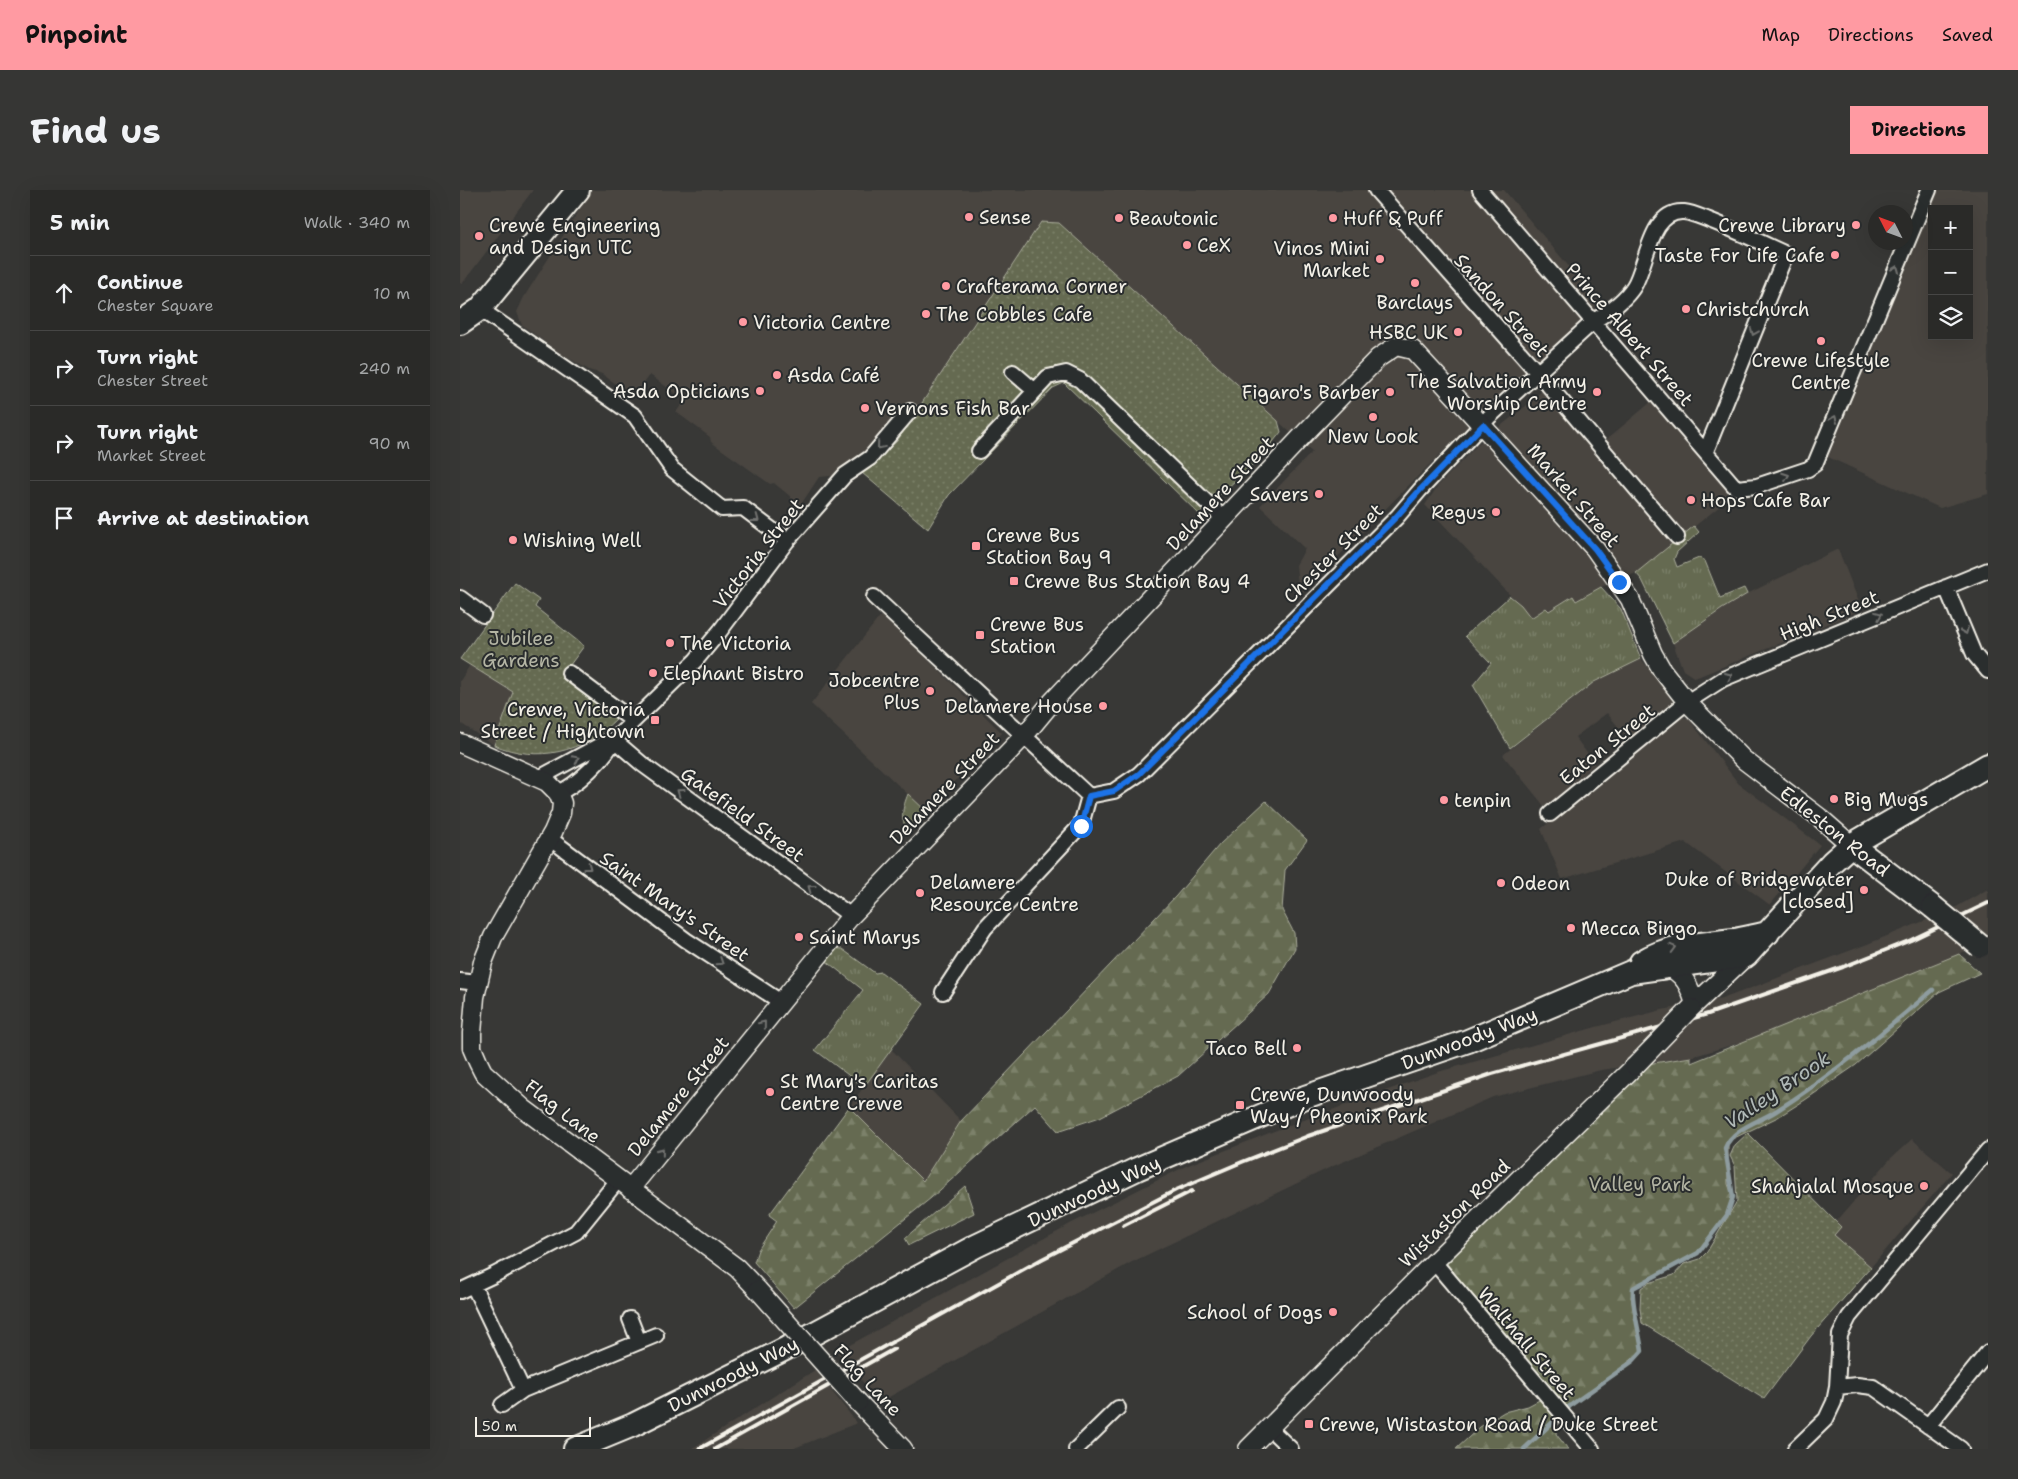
<!DOCTYPE html>
<html lang="en">
<head>
<meta charset="utf-8">
<style>
  body { margin:0; font-family:"Shantell Sans",sans-serif; background:#363634; color:#f1f3f6 }
  .controls { position:absolute; right:15px; top:15px; display:grid; overflow:hidden; border-radius:0px; box-shadow:0 5px 20px #0002 }
  .controls button { width:45px; height:45px; display:grid; place-items:center; padding:0; border:0; border-bottom:1px solid #464645; background:#2a2a28; color:#f1f3f6; font:25px sans-serif }
  .compass { position:absolute; left:1408px; top:15px; width:45px; height:45px; border-radius:50%; background:#2a2a28; box-shadow:0 5px 20px #0002; rotate:312deg }
  .scale { position:absolute; left:15px; bottom:12px; width:116px; box-sizing:border-box; padding-left:5px; border:2px solid #f4f1e8; border-top:0; font-size:14px; line-height:18px; white-space:nowrap; color:#f4f1e8; -webkit-text-stroke:4px #2a2d2e; paint-order:stroke }
  .stop { position:absolute; width:15px; height:15px; margin:-11px; border:4px solid #1a73e8; border-radius:50%; background:#fff }
  .stop.end { background:#1a73e8; border-color:#fff; box-shadow:0 1px 5px #0008 }
  .list { margin:0; padding:0; list-style:none }
  h2 { display:flex; justify-content:space-between; align-items:center; height:65px; margin:0; padding:0 20px; font-size:21px }
  h2 small { font-size:16px; font-weight:400; color:#a5a7a8 }
  .list li { display:grid; grid-template-columns:32px 1fr auto; gap:15px; align-items:center; box-sizing:border-box; height:75px; padding:0 20px; border-top:1px solid #464645 }
  .list b { display:block; font-size:19px; white-space:nowrap }
  .list p { margin:0; font-size:16px; white-space:nowrap; color:#a5a7a8 }
  .list em { font-size:16px; font-style:normal; color:#a5a7a8 }
  .icon { flex:none; width:28px; height:28px; fill:none; stroke:currentColor; stroke-width:2; stroke-linecap:round; stroke-linejoin:round }
  .map { position:relative; flex:none; width:1528px; height:1259px; overflow:hidden; border-radius:0px }
  header { display:flex; align-items:center; gap:30px; box-sizing:border-box; height:70px; padding:0 25px; background:#ff9aa2; color:#111 }
  header strong { font-size:24px }
  nav { display:flex; gap:28px; margin-inline-start:auto; font-size:18px }
  .intro { display:flex; align-items:center; justify-content:space-between; box-sizing:border-box; height:120px; padding:0 30px }
  h1 { margin:0; font-size:35px }
  .button { padding:12px 22px; border-radius:0px; background:#ff9aa2; color:#111; font-size:18px; font-weight:700 }
  main { display:flex; gap:30px; padding:0 30px }
  aside { flex:1; background:#2a2a28; border-radius:0px; box-shadow:0 5px 20px #0002 }
  .map>svg:first-child { display:block }
  .built { fill:#494540; fill-rule:evenodd }
  .grass { fill:url(#grass-tufts); stroke:#acae9c }
  .forest { fill:url(#forest-firs); stroke:#acae9c }
  .park { fill:url(#park-dots); stroke:#acae9c }
  .lines { fill:none; stroke-linecap:round; stroke-linejoin:round }
  .stream { stroke:#8e9c9f; stroke-width:4.5 }
  .minor-casing { stroke:#f4f1e8; stroke-width:18 }
  .tertiary-casing { stroke:#f4f1e8; stroke-width:21 }
  .primary-casing { stroke:#f4f1e8; stroke-width:26 }
  .minor { stroke:#2a2d2e; stroke-width:14 }
  .tertiary { stroke:#2a2d2e; stroke-width:18 }
  .primary { stroke:#2a2d2e; stroke-width:22 }
  .rail { stroke:#f4f1e8; stroke-width:4 }
  .tertiary-bridge-casing { stroke:#f4f1e8; stroke-width:21; stroke-linecap:butt }
  .primary-bridge-casing { stroke:#f4f1e8; stroke-width:26; stroke-linecap:butt }
  .tertiary-bridge { stroke:#2a2d2e; stroke-width:18 }
  .primary-bridge { stroke:#2a2d2e; stroke-width:22 }
  .oneway { stroke:#71726f }
  .route { stroke:#1a73e8; stroke-width:6 }
  .poi-dot { fill:#ff9aa2; stroke:#2a2d2e; stroke-width:2 }
  .labels { text-anchor:middle; stroke-width:4; stroke-linejoin:round; paint-order:stroke }
  .poi-label { font-size:19px; fill:#f4f1e8; stroke:#2a2d2e; text-anchor:start }
  .street-label { font-size:19px; fill:#f4f1e8; stroke:#2a2d2e }
  .park-label { font-size:19px; fill:#b4b5a4; stroke:#2a2d2e }
  .water-label { font-size:20px; font-style:italic; fill:#b0b9b7; stroke:#2a2d2e }
</style>
</head>
<body>
<header>
<strong>Pinpoint</strong>
<nav><a>Map</a><a>Directions</a><a>Saved</a></nav>
</header>
<div class="intro"><h1>Find us</h1><a class="button">Directions</a></div>
<main>
<aside>
<h2>5 min<small>Walk · 340 m</small></h2>
<ul class="list">
<li><svg class="icon" aria-label="ahead" viewBox="0 0 24 24"><path d="M12 20V5M6 11l6-6 6 6"/></svg><div><b>Continue</b><p>Chester Square</p></div><em>10 m</em></li>
<li><svg class="icon" aria-label="right" viewBox="0 0 24 24"><path d="M7 20v-9h11M14 6l5 5-5 5"/></svg><div><b>Turn right</b><p>Chester Street</p></div><em>240 m</em></li>
<li><svg class="icon" aria-label="right" viewBox="0 0 24 24"><path d="M7 20v-9h11M14 6l5 5-5 5"/></svg><div><b>Turn right</b><p>Market Street</p></div><em>90 m</em></li>
<li><svg class="icon" aria-label="arrive" viewBox="0 0 24 24"><path d="M6 21V4h12l-3 4 3 4H6"/></svg><div><b>Arrive at destination</b></div></li>
</ul>
</aside>
<div class="map">
<svg width="1528" height="1259" viewBox="0 0 1528 1259">
  <defs>
    <pattern id="grass-tufts" width="24" height="20" patternUnits="userSpaceOnUse" patternTransform="scale(1.25)"><rect width="24" height="20" fill="#656b51"/><path d="M3 7l-1-3M5 7V3M7 7l1-3M15 17l-1-3M17 17v-4M19 17l1-3" fill="none" stroke="#7c816a"/></pattern>
    <pattern id="forest-firs" width="22" height="20" patternUnits="userSpaceOnUse" patternTransform="scale(1.25)"><rect width="22" height="20" fill="#656b51"/><path d="M5 1l3.5 6h-7zM16 11l3.5 6h-7z" fill="#7c816a"/></pattern>
    <pattern id="park-dots" width="8" height="8" patternUnits="userSpaceOnUse" patternTransform="scale(1.25)"><rect width="8" height="8" fill="#656b51"/><path d="M2 2h.1M6 6h.1" fill="none" stroke="#7c816a" stroke-width="1.8" stroke-linecap="round"/></pattern>
  </defs>
  <rect width="100%" height="100%" fill="#383836"/>
  <filter id="ink" filterUnits="userSpaceOnUse"><feTurbulence type="fractalNoise" baseFrequency=".02" numOctaves="2"/><feDisplacementMap in="SourceGraphic" scale="10" xChannelSelector="R" yChannelSelector="G"/><feConvolveMatrix kernelMatrix="1 2 1 2 8 2 1 2 1" color-interpolation-filters="sRGB"/></filter>
  <g filter="url(#ink)">
    <path class="built" d="M0 0H73L2 94 0 93Z
      M132 0H1044L1140 113 973 271 839 406 836 375 845 359 800 316 852 262 599 33 581 32 437 251 402 283 359 287 334 325 331 307 314 293 310 294 251 252 250 247 216 222 225 210 190 185 174 207 142 184 129 180 101 164 62 135 57 122 64 107Z
      M1478 0H1528V304L1480 318 1368 267ZM1472 19H1509V146H1472Z
      M1093 190 1146 250 1191 212 1263 293 1270 308 1176 383 1141 397 1116 411 1112 406 1089 421 1086 418 1070 428 1061 415 1050 405 965 315 977 297 1019 253 1066 216Z
      M1378 359 1402 420 1235 488 1223 480 1213 453 1262 419 1287 404Z
      M422 424 542 543 466 621 351 514Z
      M1181 469 1215 511 1169 550 1147 523 1115 547 1135 574 1085 617 1043 565 1134 492Z
      M10 475 53 502 34 555 0 533V491Z
      M1220 527 1228 528 1278 593 1360 655 1310 715 1225 652 1102 689 1081 639Z
      M1528 699V750L1508 760 1316 842 1231 867 1141 880 1033 907 871 977 672 1072 420 1212 377 1162 612 1033 726 976 827 936 978 882 1136 837 1202 820 1262 809 1405 755 1491 720Z
      M431 859 501 931 463 991 389 917Z
      M1452 949 1492 983 1411 1077 1373 1045 1381 1037 1376 1032 1430 969Z
      M355 1180 397 1233 332 1259H231Z"/>
    <path class="grass" d="M1234 336 1239 342 1217 362 1214 369 1217 377 1239 368 1245 371 1260 408 1284 398 1287 404 1262 419 1213 453 1182 390 1176 383Z
      M1141 397 1161 419 1181 469 1134 492 1050 558 1013 495 1031 473 1005 446 1050 406 1061 415 1071 428 1086 418 1089 421 1113 406 1116 411Z
      M448 604 466 621 448 640C439 629 443 617 448 604Z
      M373 758 382 759 415 783 421 782 464 814 404 897 355 860 403 800 365 770Z"/>
    <path class="forest" d="M806 611 847 650 825 680 822 720 834 743 835 758 809 804 718 886 640 927 598 941 575 915 471 1008 334 1118 294 1072 298 1060 317 1031 309 1025 389 917 463 991 501 931 716 706 760 654Z
      M1499 764 1520 783 1479 802 1396 875 1345 910 1318 927 1268 951V994L1273 1007 1267 1025 1238 1063 1173 1098 1171 1107 1182 1161 1139 1196 1111 1215 1097 1217 1098 1227 1063 1259H996L1020 1237 1044 1222 1068 1216 1087 1206 974 1072 1175 876 1231 867V873Z
      M505 996 514 1023 449 1055 445 1048Z"/>
    <path class="park" d="M581 32 599 33 818 231 821 242 801 267 739 324 604 193 593 198 489 305 468 339 402 283 437 251Z
      M55 393 79 410 75 417 124 456 101 487 156 529C122 563 79 573 34 555L53 502 0 469Z
      M1288 943 1381 1037 1374 1045 1411 1077 1351 1146 1304 1209 1182 1133 1180 1118 1181 1098 1188 1093 1214 1085 1224 1074 1240 1069 1247 1062 1277 1011 1275 976 1270 966 1275 955Z
      M1098 1227 1096 1244 1108 1259H1064Z"/>
    <g class="lines">
      <path class="stream" d="M1064 1259 1111 1215 1173 1171 1182 1161C1180 1145 1171 1112 1173 1098L1238 1063 1267 1025 1273 1007 1265 958C1273 938 1299 932 1316 921 1373 885 1422 843 1473 800"/>
      <g class="minor-casing">
        <path id="minor" d="M916 0 1078 183 1217 347
          M1020 0 1276 298 1297 296 1348 279 1355 274 1469 0
          M20 119 175 226 212 279 262 319 283 318 327 351
          M553 182 575 201
          M519 261 588 187 606 183 620 190 764 329
          M1486 397 1514 464 1528 481
          M414 407 629 606
          M0 408 23 425
          M109 483 173 531
          M154 550 182 574 391 726
          M79 588 144 553 154 550
          M98 603C116 596 145 568 154 550L236 470 260 441 327 351 385 285 410 268 450 221
          M629 606 654 601 679 584 937 327 960 300 1030 226 1134 131C1147 123 1166 109 1174 96 1187 75 1190 19 1224 22 1233 23 1241 27 1249 30 1275 40 1300 52 1326 64L1246 261
          M1090 624 1227 512 1263 489 1528 380
          M89 648 226 750 321 812
          M0 791 18 793
          M483 802 525 738 621 635 629 606
          M974 1072 1132 1259
          M13 1095 63 1200 196 1145
          M0 1101 34 1085 116 1042 158 990
          M170 1129 179 1152
          M1377 1197 1397 1195 1413 1197 1501 1259
          M42 1215 63 1200
          M1468 1236 1528 1162
          M809 1238 831 1259
          M616 1259 658 1218
          M1335 1259 1366 1229 1374 1212 1377 1197 1380 1145 1389 1127 1528 960"/>
      </g>
      <g class="tertiary-casing">
        <path id="tertiary" d="M0 553 87 592 98 603 102 613 101 623 93 642 33 747 23 772 15 807 12 843V858L18 872 23 882 64 919 277 1078 298 1100
          M1206 776C1224 783 1230 797 1235 814
          M1231 818 1286 766
          M170 999 391 726 563 547 592 512 846 242 918 168 936 156 953 160 1135 359 1170 409 1193 464 1202 480 1227 512 1284 570 1359 627 1391 655
          M398 1212 443 1259
          M788 1259 974 1072 1175 876"/>
      </g>
      <g class="primary-casing">
        <path id="primary" d="M0 133 20 119 118 0
          M1391 655 1473 717
          M1181 772C1210 754 1241 754 1274 750 1286 748 1297 745 1308 743
          M115 1259 173 1235 327 1158 516 1056 677 979 845 907 1008 851 1171 782 1286 766 1372 672 1391 655 1528 575"/>
      </g>
      <use href="#minor" class="minor"/>
      <use href="#tertiary" class="tertiary"/>
      <use href="#primary" class="primary"/>
      <path class="rail" d="M663 1036 732 1001
        M239 1259 582 1069 716 1000 782 972 848 946 1032 884 1248 824 1383 777 1451 750 1528 713
        M255 1259 434 1159"/>
      <g class="tertiary-bridge-casing">
        <path id="tertiary-bridge" d="M1175 876 1231 818
          M298 1100 398 1212"/>
      </g>
      <g class="primary-bridge-casing">
        <path id="primary-bridge" d="M1473 717 1520 756"/>
      </g>
      <use href="#tertiary-bridge" class="tertiary-bridge"/>
      <use href="#primary-bridge" class="primary-bridge"/>
    </g>
    <defs><path id="oneway-chevron" d="M-2-3.5L2.5 0L-2 3.5" fill="none" stroke-width="1.6" stroke-linecap="round" stroke-linejoin="round" transform="scale(1.25)"/></defs>
    <g class="oneway">
      <use href="#oneway-chevron" transform="translate(1436 79) rotate(-67)"/>
      <use href="#oneway-chevron" transform="translate(1294 142) rotate(112)"/>
      <use href="#oneway-chevron" transform="translate(1374 229) rotate(-67)"/>
      <use href="#oneway-chevron" transform="translate(420 256) rotate(130)"/>
      <use href="#oneway-chevron" transform="translate(1326 286) rotate(-20)"/>
      <use href="#oneway-chevron" transform="translate(296 329) rotate(37)"/>
      <use href="#oneway-chevron" transform="translate(1419 425) rotate(-22)"/>
      <use href="#oneway-chevron" transform="translate(1505 441) rotate(67)"/>
      <use href="#oneway-chevron" transform="translate(1269 486) rotate(-23)"/>
      <use href="#oneway-chevron" transform="translate(116 569) rotate(-26)"/>
      <use href="#oneway-chevron" transform="translate(220 602) rotate(-144)"/>
      <use href="#oneway-chevron" transform="translate(128 677) rotate(37)"/>
      <use href="#oneway-chevron" transform="translate(351 698) rotate(-144)"/>
      <use href="#oneway-chevron" transform="translate(1213 758) rotate(-15)"/>
      <use href="#oneway-chevron" transform="translate(260 772) rotate(33)"/>
      <use href="#oneway-chevron" transform="translate(303 834) rotate(-51)"/>
      <use href="#oneway-chevron" transform="translate(201 961) rotate(-51)"/>
    </g>
  </g>
  <g class="lines" filter="url(#ink)">
    <path class="route" d="M621 636 629 606 654 601 679 584 936 327 960 300 1023 235 1135 359 1159 392"/>
  </g>
  <g class="poi-dot">
    <circle cx="509" cy="27" r="5"/>
    <circle cx="659" cy="28" r="5"/>
    <circle cx="873" cy="28" r="5"/>
    <circle cx="1396" cy="35" r="5"/>
    <circle cx="19" cy="46" r="5"/>
    <circle cx="727" cy="55" r="5"/>
    <circle cx="1375" cy="65" r="5"/>
    <circle cx="920" cy="69" r="5"/>
    <circle cx="955" cy="93" r="5"/>
    <circle cx="486" cy="96" r="5"/>
    <circle cx="1226" cy="119" r="5"/>
    <circle cx="466" cy="124" r="5"/>
    <circle cx="283" cy="132" r="5"/>
    <circle cx="998" cy="142" r="5"/>
    <circle cx="1361" cy="151" r="5"/>
    <circle cx="317" cy="185" r="5"/>
    <circle cx="300" cy="201" r="5"/>
    <circle cx="930" cy="202" r="5"/>
    <circle cx="1137" cy="202" r="5"/>
    <circle cx="405" cy="218" r="5"/>
    <circle cx="913" cy="227" r="5"/>
    <circle cx="859" cy="304" r="5"/>
    <circle cx="1231" cy="310" r="5"/>
    <circle cx="1036" cy="322" r="5"/>
    <circle cx="53" cy="350" r="5"/>
    <rect x="511" y="351" width="10" height="10" rx="2.5"/>
    <rect x="549" y="386" width="10" height="10" rx="2.5"/>
    <rect x="515" y="440" width="10" height="10" rx="2.5"/>
    <circle cx="210" cy="453" r="5"/>
    <circle cx="193" cy="483" r="5"/>
    <circle cx="470" cy="501" r="5"/>
    <circle cx="643" cy="516" r="5"/>
    <rect x="190" y="525" width="10" height="10" rx="2.5"/>
    <circle cx="1374" cy="609" r="5"/>
    <circle cx="984" cy="610" r="5"/>
    <circle cx="1041" cy="693" r="5"/>
    <circle cx="1404" cy="700" r="5"/>
    <circle cx="460" cy="703" r="5"/>
    <circle cx="1111" cy="738" r="5"/>
    <circle cx="339" cy="747" r="5"/>
    <circle cx="837" cy="858" r="5"/>
    <circle cx="310" cy="902" r="5"/>
    <rect x="775" y="910" width="10" height="10" rx="2.5"/>
    <circle cx="1464" cy="996" r="5"/>
    <circle cx="873" cy="1122" r="5"/>
    <rect x="844" y="1229" width="10" height="10" rx="2.5"/>
  </g>
  <g class="labels">
    <g class="poi-label">
      <text x="519" y="34">Sense</text>
      <text x="669" y="35">Beautonic</text>
      <text x="883" y="35">Huff &amp; Puff</text>
      <text x="29" y="42">Crewe Engineering<tspan x="29" dy="22">and Design UTC</tspan></text>
      <text x="1386" y="42" text-anchor="end">Crewe Library</text>
      <text x="737" y="62">CeX</text>
      <text x="910" y="65" text-anchor="end">Vinos Mini<tspan x="910" dy="22">Market</tspan></text>
      <text x="1365" y="72" text-anchor="end">Taste For Life Cafe</text>
      <text x="496" y="103">Crafterama Corner</text>
      <text x="955" y="119" text-anchor="middle">Barclays</text>
      <text x="1236" y="126">Christchurch</text>
      <text x="476" y="131">The Cobbles Cafe</text>
      <text x="293" y="139">Victoria Centre</text>
      <text x="988" y="149" text-anchor="end">HSBC UK</text>
      <text x="1361" y="177" text-anchor="middle">Crewe Lifestyle<tspan x="1361" dy="22">Centre</tspan></text>
      <text x="327" y="192">Asda Café</text>
      <text x="1127" y="198" text-anchor="end">The Salvation Army<tspan x="1127" dy="22">Worship Centre</tspan></text>
      <text x="290" y="208" text-anchor="end">Asda Opticians</text>
      <text x="920" y="209" text-anchor="end">Figaro's Barber</text>
      <text x="415" y="225">Vernons Fish Bar</text>
      <text x="913" y="253" text-anchor="middle">New Look</text>
      <text x="849" y="311" text-anchor="end">Savers</text>
      <text x="1241" y="317">Hops Cafe Bar</text>
      <text x="1026" y="329" text-anchor="end">Regus</text>
      <text x="526" y="352">Crewe Bus<tspan x="526" dy="22">Station Bay 9</tspan></text>
      <text x="63" y="357">Wishing Well</text>
      <text x="564" y="398">Crewe Bus Station Bay 4</text>
      <text x="530" y="441">Crewe Bus<tspan x="530" dy="22">Station</tspan></text>
      <text x="220" y="460">The Victoria</text>
      <text x="203" y="490">Elephant Bistro</text>
      <text x="460" y="497" text-anchor="end">Jobcentre<tspan x="460" dy="22">Plus</tspan></text>
      <text x="633" y="523" text-anchor="end">Delamere House</text>
      <text x="185" y="526" text-anchor="end">Crewe, Victoria<tspan x="185" dy="22">Street / Hightown</tspan></text>
      <text x="1384" y="616">Big Mugs</text>
      <text x="994" y="617">tenpin</text>
      <text x="1394" y="696" text-anchor="end">Duke of Bridgewater<tspan x="1394" dy="22">[closed]</tspan></text>
      <text x="470" y="699">Delamere<tspan x="470" dy="22">Resource Centre</tspan></text>
      <text x="1051" y="700">Odeon</text>
      <text x="1121" y="745">Mecca Bingo</text>
      <text x="349" y="754">Saint Marys</text>
      <text x="827" y="865" text-anchor="end">Taco Bell</text>
      <text x="320" y="898">St Mary's Caritas<tspan x="320" dy="22">Centre Crewe</tspan></text>
      <text x="790" y="911">Crewe, Dunwoody<tspan x="790" dy="22">Way / Pheonix Park</tspan></text>
      <text x="1454" y="1003" text-anchor="end">Shahjalal Mosque</text>
      <text x="863" y="1129" text-anchor="end">School of Dogs</text>
      <text x="859" y="1241">Crewe, Wistaston Road / Duke Street</text>
    </g>
    <g class="street-label">
      <text transform="translate(1042 115) rotate(48)" y="7">Sandon Street</text>
      <text transform="translate(1170 144) rotate(49)" y="7">Prince Albert Street</text>
      <text transform="translate(760 303) rotate(-47)" y="7">Delamere Street</text>
      <text transform="translate(1114 305) rotate(49)" y="7">Market Street</text>
      <text transform="translate(298 363) rotate(-52)" y="7">Victoria Street</text>
      <text transform="translate(873 363) rotate(-45)" y="7">Chester Street</text>
      <text transform="translate(1369 425) rotate(-22)" y="7">High Street</text>
      <text transform="translate(1147 554) rotate(-39)" y="7">Eaton Street</text>
      <text transform="translate(484 598) rotate(-46)" y="7">Delamere Street</text>
      <text transform="translate(283 624) rotate(36)" y="7">Gatefield Street</text>
      <text transform="translate(1375 641) rotate(38)" y="7">Edleston Road</text>
      <text transform="translate(215 716) rotate(35)" y="7">Saint Mary's Street</text>
      <text transform="translate(1009 848) rotate(-21)" y="7">Dunwoody Way</text>
      <text transform="translate(218 906) rotate(-51)" y="7">Delamere Street</text>
      <text transform="translate(103 921) rotate(38)" y="7">Flag Lane</text>
      <text transform="translate(634 1001) rotate(-25)" y="7">Dunwoody Way</text>
      <text transform="translate(994 1023) rotate(-44)" y="7">Wistaston Road</text>
      <text transform="translate(1067 1153) rotate(50)" y="7">Walthall Street</text>
      <text transform="translate(273 1184) rotate(-27)" y="7">Dunwoody Way</text>
      <text transform="translate(408 1190) rotate(47)" y="7">Flag Lane</text>
    </g>
    <g class="park-label">
      <text x="61" y="455">Jubilee<tspan x="61" dy="22">Gardens</tspan></text>
      <text x="1180" y="1001">Valley Park</text>
    </g>
    <g class="water-label">
      <text transform="translate(1317 900) rotate(-34)" y="7">Valley Brook</text>
    </g>
  </g>
</svg>
<div class="controls">
<button>+</button>
<button>−</button>
<button><svg class="icon" aria-label="layers" viewBox="0 0 24 24"><path d="M12 4l9 5-9 5-9-5zM3 14l9 5 9-5"/></svg></button>
</div>
<svg class="compass" viewBox="-18 -18 36 36"><path d="M0-13l5 13h-10z" fill="#e53935"/><path d="M0 13l5-13h-10z" fill="#a5a7a8"/></svg>
<div class="scale">50 m</div>
<div class="stop" style="left:621px;top:636px"></div>
<div class="stop end" style="left:1159px;top:392px"></div>
</div>
</main>
</body>
</html>
